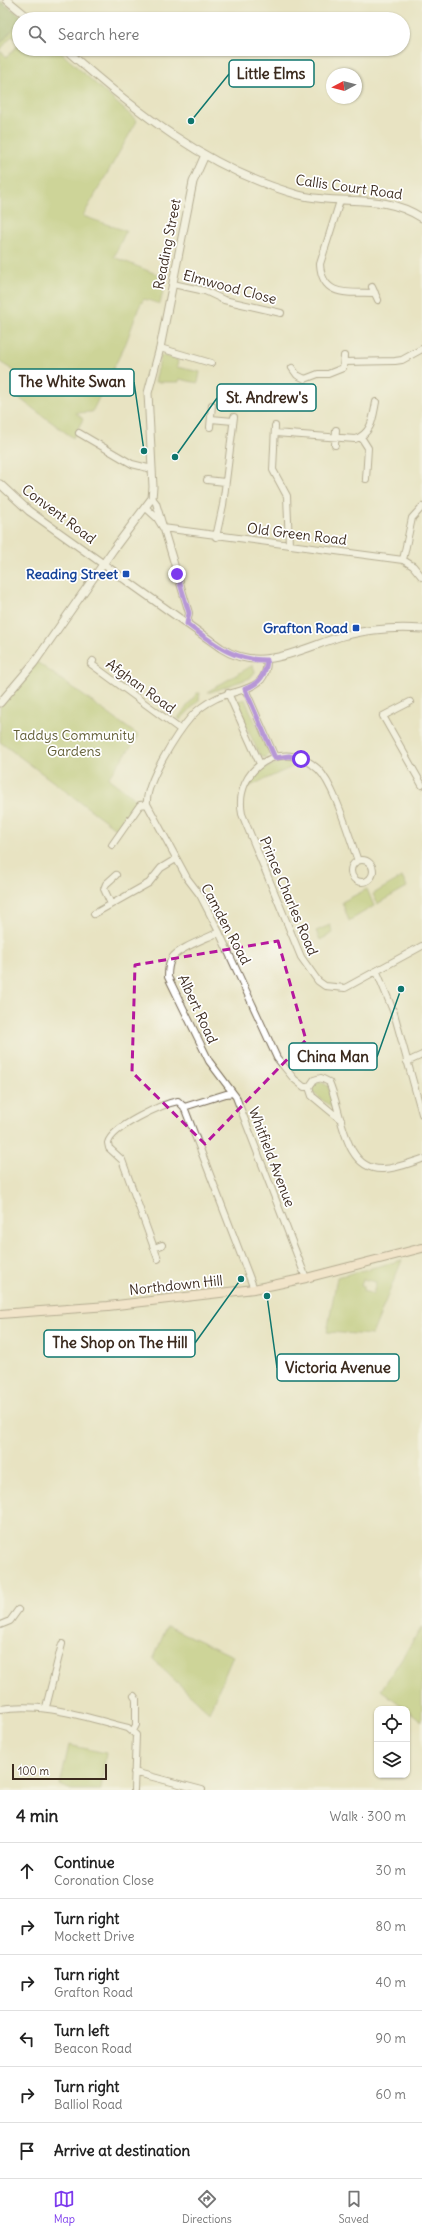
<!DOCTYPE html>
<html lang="en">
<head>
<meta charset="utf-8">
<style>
  body { margin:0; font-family:Delius,sans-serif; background:#f6f6f6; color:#222 }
  .controls { position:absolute; right:12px; bottom:12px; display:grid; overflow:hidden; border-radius:8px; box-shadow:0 1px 3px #0004 }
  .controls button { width:36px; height:36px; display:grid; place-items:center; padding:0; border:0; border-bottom:1px solid #e0e0e0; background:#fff; color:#222; font:20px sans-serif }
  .compass { position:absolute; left:326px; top:68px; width:36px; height:36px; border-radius:50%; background:#fff; box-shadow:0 1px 3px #0004; rotate:263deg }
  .scale { position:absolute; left:12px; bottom:10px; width:95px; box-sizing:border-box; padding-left:4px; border:2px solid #3b2a1e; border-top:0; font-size:11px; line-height:14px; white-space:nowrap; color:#3b2a1e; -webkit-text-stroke:3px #fff; paint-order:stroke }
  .stop { position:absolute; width:12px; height:12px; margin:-9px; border:3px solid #7c3aed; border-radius:50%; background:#fff }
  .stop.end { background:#7c3aed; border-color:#fff; box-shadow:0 1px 4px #0008 }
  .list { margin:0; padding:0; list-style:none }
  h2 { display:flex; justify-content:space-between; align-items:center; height:52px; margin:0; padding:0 16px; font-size:17px }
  h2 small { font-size:13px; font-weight:400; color:#767676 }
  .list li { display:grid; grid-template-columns:26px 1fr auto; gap:12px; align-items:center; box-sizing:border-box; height:56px; padding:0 16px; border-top:1px solid #e0e0e0 }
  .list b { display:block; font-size:15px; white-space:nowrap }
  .list p { margin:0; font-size:13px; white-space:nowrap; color:#767676 }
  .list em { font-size:13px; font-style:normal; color:#767676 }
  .icon { flex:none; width:22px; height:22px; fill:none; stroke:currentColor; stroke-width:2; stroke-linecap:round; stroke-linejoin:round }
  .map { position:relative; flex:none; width:422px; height:1790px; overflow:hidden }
  .search { position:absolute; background:#fff; box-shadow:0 1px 3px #0004; left:12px; right:12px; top:12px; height:44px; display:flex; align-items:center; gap:10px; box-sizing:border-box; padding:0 14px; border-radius:22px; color:#767676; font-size:15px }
  .sheet { height:388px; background:#fff }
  nav { display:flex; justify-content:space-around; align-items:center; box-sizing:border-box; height:56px; border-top:1px solid #e0e0e0; background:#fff; font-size:11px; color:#767676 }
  nav a { display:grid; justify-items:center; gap:2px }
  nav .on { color:#7c3aed }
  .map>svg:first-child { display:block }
  .green { fill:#adc165; stroke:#747642; fill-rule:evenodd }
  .forest { fill:#8aa75a; stroke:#62683c }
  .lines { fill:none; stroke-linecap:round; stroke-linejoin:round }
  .minor-casing { stroke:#786b57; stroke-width:8 }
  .tertiary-casing { stroke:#786b57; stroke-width:9 }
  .secondary-casing { stroke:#786b57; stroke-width:10 }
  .minor { stroke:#fff; stroke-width:6 }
  .tertiary { stroke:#fff; stroke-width:7 }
  .secondary { stroke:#fde4d1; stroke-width:8 }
  .route { stroke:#7c3aed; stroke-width:5 }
  .marked { fill:none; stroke:#b5179e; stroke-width:3; stroke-dasharray:8 5; stroke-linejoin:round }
  .transit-dot { fill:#1a4fb4; stroke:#fff; stroke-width:1.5 }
  .labels { text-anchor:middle; stroke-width:3.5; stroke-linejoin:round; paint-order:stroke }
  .street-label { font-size:14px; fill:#3b2a1e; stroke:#fff }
  .transit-label { font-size:14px; font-weight:bold; fill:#164399; stroke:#fff; text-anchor:end }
  .park-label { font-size:14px; fill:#635f37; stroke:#fff }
  .leader { fill:none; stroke:#0f766e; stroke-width:1.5 }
  .callout-dot { fill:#0f766e; stroke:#fff; stroke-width:1.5 }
  .callout { fill:#fff; stroke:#0f766e; stroke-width:1.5 }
  .callout-label { font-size:15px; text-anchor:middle; font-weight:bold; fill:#3b2a1e }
</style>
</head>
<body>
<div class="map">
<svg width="422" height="1790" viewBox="0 0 422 1790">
  <rect width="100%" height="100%" fill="#fff"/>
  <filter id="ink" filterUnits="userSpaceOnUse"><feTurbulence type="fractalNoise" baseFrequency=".025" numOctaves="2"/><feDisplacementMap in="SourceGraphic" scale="8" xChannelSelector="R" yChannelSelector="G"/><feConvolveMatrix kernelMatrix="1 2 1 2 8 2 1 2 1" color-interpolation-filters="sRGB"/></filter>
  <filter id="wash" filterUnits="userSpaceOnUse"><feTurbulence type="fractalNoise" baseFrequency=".012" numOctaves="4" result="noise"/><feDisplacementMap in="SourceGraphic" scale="16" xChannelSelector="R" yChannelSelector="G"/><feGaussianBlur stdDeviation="0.9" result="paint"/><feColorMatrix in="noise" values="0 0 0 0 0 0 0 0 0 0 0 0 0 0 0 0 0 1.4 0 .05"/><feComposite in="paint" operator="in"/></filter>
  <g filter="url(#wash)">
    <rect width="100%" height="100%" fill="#e8e3c2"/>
    <path class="green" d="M19 22V42L12 36 0 50V44Z
      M19 44V49H57L137 121 83 216 126 231 114 257 166 278 160 304 144 299 139 307 126 343 92 412 76 413 83 419 73 438 16 396 28 380 0 362V51L7 57Z
      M161 355 178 360 177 367 200 372 198 383 179 379V382H155Z
      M37 662 139 736 108 778 139 802 119 831 0 742V706Z
      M253 665 255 672 250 678 211 692H207Z
      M197 693H200L199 700 180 720 178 718Z
      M245 699 269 752 266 758 260 756 235 702Z
      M281 761 299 764 248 787 260 771Z
      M402 877 407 887 377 904 373 894Z
      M367 889 374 906 349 921 342 902Z
      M330 925 333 933 320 940 316 931Z
      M320 1081 328 1086 334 1109 313 1093V1086Z
      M402 1260 372 1335 327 1332 337 1277ZM363 1279 376 1282 373 1294 363 1291 364 1286 361 1285Z
      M167 1626 233 1656 209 1712 153 1660Z
      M422 1627V1721L381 1690Z
      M69 1745 106 1753 101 1790H71L60 1785Z"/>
    <path class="forest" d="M0 1 23 17 19 19V22L0 44Z"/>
  </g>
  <g filter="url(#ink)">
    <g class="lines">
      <g class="minor-casing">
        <path id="minor" d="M340 201 320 264C322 298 349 292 375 293
          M173 284 205 291 224 300 281 313
          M372 287 378 300
          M160 348 211 363
          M344 362 395 361 402 360 422 349
          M292 368 297 375 305 379 318 374H328L343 368 344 356
          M211 419 233 421
          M275 426 273 470 287 496 289 545
          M210 427 212 405
          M79 433 132 464 152 469
          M275 433 355 439C372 434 373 417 376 402
          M361 437 368 448 366 479
          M335 445 336 430
          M207 480 225 482
          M152 498 156 503 189 613 187 624
          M145 507 157 518 163 528 403 560 413 566 422 577
          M216 537 223 505 234 417
          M403 560 412 518 422 507
          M267 660C267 667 266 674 261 680 250 691 229 692 215 699 207 703 197 710 191 717 177 733 145 783 147 804L187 878 200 895 219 932 277 1058 294 1079 304 1087H309
          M93 661 91 664 181 730
          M245 689 275 757
          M228 693 260 764
          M410 702 383 716 422 785
          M112 845 140 805 147 804
          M351 871a11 11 0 1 1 22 0a11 11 0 1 1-22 0Z
          M358 861C349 837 335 786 318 769 283 736 233 769 242 814L301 957 318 981 325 986 345 988 422 946
          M111 904 104 889 106 884 116 875
          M94 914 149 883 161 868 176 859
          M219 932C208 938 178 948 172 958 168 964 168 971 168 977L209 1061 233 1093
          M377 972 394 1013 422 1114
          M407 1062 422 1055
          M184 1107 226 1094 233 1093 236 1097 306 1278
          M341 1120 312 1096 309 1087 314 1080 321 1078 329 1082C342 1110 343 1171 383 1169 396 1169 410 1163 422 1159
          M154 1248 162 1245
          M158 1259 122 1160 109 1148 108 1143C112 1127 162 1104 178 1101L184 1107 254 1289
          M0 1625 10 1621 18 1610
          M46 1707 62 1644
          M0 1709C47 1702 83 1717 128 1728L136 1735 134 1790
          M133 1731 136 1725V1699L134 1696
          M134 1772 202 1790"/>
      </g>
      <g class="tertiary-casing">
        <path id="tertiary" d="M7 0 30 19
          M65 49C134 110 208 170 299 195 342 206 383 192 422 218
          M0 484 29 511 221 648C262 675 305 646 346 635 371 629 396 627 422 629
          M0 703 34 663 113 550 152 498 153 487 148 393 160 348 193 182 205 155"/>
      </g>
      <g class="secondary-casing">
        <path id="secondary" d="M0 1314 108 1306 254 1289 306 1278 422 1248"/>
      </g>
      <use href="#minor" class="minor"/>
      <use href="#tertiary" class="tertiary"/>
      <use href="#secondary" class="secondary"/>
    </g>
  </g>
  <g class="lines" filter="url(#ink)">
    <path class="route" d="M177 574 189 613 187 624C213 643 232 661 267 660 266 675 259 684 245 689L275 758 289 756 301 759"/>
  </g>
  <path d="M0 0H422V1790H0ZM278 941 306 1040 205 1144 132 1072 135 965Z" fill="#e8e3c2" fill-opacity=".55" fill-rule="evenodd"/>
  <path class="marked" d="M278 941 306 1040 205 1144 132 1072 135 965Z"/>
  <g class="transit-dot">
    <rect x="122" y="570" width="8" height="8" rx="2"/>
    <rect x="352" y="624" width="8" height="8" rx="2"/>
  </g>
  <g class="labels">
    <g class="street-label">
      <text transform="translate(349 187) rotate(8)" y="5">Callis Court Road</text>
      <text transform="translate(167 244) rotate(-79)" y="5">Reading Street</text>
      <text transform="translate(230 287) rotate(15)" y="5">Elmwood Close</text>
      <text transform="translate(59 514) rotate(37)" y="5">Convent Road</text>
      <text transform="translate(297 534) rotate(7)" y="5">Old Green Road</text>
      <text transform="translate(141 686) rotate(36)" y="5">Afghan Road</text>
      <text transform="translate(289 896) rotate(67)" y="5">Prince Charles Road</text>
      <text transform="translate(226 924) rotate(62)" y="5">Camden Road</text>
      <text transform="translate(198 1009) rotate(65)" y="5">Albert Road</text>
      <text transform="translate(272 1157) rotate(69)" y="5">Whitfield Avenue</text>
      <text transform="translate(176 1285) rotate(-6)" y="5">Northdown Hill</text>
    </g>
    <g class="transit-label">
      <text x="118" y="579">Reading Street</text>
      <text x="348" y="633">Grafton Road</text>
    </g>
    <g class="park-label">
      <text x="74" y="740">Taddys Community<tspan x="74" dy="16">Gardens</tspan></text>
    </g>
  </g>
  <path class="leader" d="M191 121L229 74M144 451L134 382M175 457L217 398M401 989L377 1057M241 1279L195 1343M267 1296L277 1368"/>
  <g class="callout-dot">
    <circle cx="191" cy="121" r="4"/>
    <circle cx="144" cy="451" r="4"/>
    <circle cx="175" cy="457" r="4"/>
    <circle cx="401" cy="989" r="4"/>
    <circle cx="241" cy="1279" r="4"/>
    <circle cx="267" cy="1296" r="4"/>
  </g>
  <g class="callout">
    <rect x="229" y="60" width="85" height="27" rx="4"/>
    <rect x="10" y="369" width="124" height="27" rx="4"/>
    <rect x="217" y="384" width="99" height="27" rx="4"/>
    <rect x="289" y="1043" width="88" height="27" rx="4"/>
    <rect x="44" y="1330" width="151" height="27" rx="4"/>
    <rect x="277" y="1354" width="122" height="27" rx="4"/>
  </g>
  <g class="callout-label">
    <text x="271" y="79">Little Elms</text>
    <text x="72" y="387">The White Swan</text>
    <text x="267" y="403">St. Andrew's</text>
    <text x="333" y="1062">China Man</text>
    <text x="120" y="1348">The Shop on The Hill</text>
    <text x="338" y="1373">Victoria Avenue</text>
  </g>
</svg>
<div class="controls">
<button><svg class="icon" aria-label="locate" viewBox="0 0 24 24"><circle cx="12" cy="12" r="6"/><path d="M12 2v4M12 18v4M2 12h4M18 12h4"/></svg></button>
<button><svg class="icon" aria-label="layers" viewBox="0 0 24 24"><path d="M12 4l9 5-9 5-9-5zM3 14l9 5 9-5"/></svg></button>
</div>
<svg class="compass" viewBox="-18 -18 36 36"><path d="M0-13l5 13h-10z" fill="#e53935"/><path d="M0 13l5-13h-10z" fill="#767676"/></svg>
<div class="scale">100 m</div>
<div class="stop" style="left:301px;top:759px"></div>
<div class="stop end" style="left:177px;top:574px"></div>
<div class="search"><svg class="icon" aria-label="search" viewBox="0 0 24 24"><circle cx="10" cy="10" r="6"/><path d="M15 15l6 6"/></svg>Search here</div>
</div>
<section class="sheet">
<h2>4 min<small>Walk · 300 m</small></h2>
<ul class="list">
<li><svg class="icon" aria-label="ahead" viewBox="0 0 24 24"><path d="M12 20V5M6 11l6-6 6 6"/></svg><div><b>Continue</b><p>Coronation Close</p></div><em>30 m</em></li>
<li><svg class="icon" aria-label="right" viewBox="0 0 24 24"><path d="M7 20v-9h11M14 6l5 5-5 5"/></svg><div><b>Turn right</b><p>Mockett Drive</p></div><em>80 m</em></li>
<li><svg class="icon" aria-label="right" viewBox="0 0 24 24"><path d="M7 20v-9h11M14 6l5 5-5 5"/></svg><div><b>Turn right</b><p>Grafton Road</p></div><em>40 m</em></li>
<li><svg class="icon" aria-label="left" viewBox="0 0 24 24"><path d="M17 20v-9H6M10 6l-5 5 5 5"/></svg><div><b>Turn left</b><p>Beacon Road</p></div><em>90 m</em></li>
<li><svg class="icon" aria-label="right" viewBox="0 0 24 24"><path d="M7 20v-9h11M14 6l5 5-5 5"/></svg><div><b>Turn right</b><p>Balliol Road</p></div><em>60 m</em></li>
<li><svg class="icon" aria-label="arrive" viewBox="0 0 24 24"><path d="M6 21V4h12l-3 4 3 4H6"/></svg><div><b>Arrive at destination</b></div></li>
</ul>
</section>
<nav>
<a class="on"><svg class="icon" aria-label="map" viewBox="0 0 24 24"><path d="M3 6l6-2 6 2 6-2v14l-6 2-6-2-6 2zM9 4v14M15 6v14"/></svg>Map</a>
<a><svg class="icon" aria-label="directions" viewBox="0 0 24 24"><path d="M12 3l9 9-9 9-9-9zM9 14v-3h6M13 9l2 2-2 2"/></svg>Directions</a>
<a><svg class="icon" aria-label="saved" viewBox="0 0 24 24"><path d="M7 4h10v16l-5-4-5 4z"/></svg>Saved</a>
</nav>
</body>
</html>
